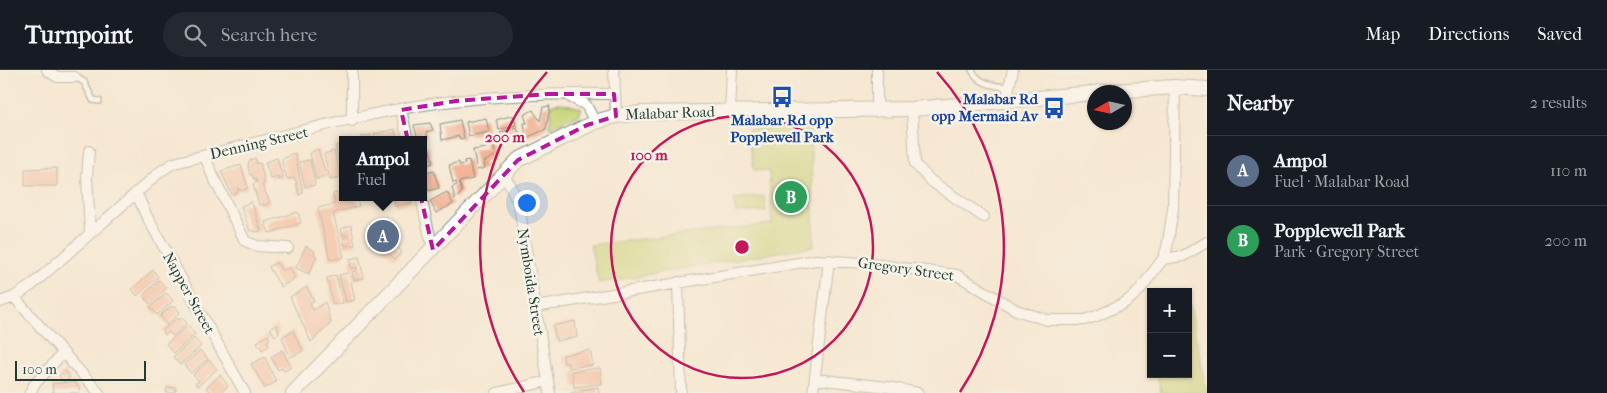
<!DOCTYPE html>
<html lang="en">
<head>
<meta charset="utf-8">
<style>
  body { margin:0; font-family:"IM FELL French Canon",serif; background:#242831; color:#f1f3f6 }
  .controls { position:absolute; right:15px; bottom:15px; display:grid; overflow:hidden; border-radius:0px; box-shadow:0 1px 4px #0004 }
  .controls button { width:45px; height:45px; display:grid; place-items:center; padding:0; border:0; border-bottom:1px solid #363941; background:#171b24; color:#f1f3f6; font:25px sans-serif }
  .compass { position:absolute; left:1087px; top:15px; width:45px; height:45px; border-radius:50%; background:#171b24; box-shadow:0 1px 4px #0004; rotate:261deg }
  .scale { position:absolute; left:15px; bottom:12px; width:131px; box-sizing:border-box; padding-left:5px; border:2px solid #1f3d34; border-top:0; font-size:14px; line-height:18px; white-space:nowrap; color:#1f3d34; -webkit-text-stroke:4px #f7f3e8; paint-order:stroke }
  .you { position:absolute; left:526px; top:132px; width:18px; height:18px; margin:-12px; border:4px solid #fff; border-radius:50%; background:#1a73e8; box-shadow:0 0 0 8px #1a73e833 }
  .badge { display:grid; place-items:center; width:32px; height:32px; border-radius:50%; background:#d690ce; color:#fff; font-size:16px; font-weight:700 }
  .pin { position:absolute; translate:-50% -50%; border:2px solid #fff; box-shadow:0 1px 5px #0006 }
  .popup { position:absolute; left:339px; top:66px; width:88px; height:65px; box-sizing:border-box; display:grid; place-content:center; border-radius:0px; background:#171b24; filter:drop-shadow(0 1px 4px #0005); font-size:16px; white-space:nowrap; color:#9ea1a6 }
  .popup b { font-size:19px; color:#f1f3f6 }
  .popup::after { content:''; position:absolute; left:50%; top:100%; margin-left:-10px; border:10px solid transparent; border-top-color:#171b24 }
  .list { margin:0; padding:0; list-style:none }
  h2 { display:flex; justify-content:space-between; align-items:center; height:65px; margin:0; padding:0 20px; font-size:21px }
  h2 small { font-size:16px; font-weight:400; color:#9ea1a6 }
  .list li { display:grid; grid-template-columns:32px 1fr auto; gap:15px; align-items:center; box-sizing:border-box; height:70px; padding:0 20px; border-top:1px solid #363941 }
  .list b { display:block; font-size:19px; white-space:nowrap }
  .list p { margin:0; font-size:16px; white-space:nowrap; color:#9ea1a6 }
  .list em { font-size:16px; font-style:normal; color:#9ea1a6 }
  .icon { flex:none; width:28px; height:28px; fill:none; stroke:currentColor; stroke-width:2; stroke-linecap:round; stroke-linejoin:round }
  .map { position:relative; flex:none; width:1207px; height:323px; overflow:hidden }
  header { display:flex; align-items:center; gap:30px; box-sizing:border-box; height:70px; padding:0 25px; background:#171b24; border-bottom:1px solid #363941 }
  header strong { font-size:24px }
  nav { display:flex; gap:28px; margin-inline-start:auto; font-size:18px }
  .search { width:350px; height:45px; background:#242831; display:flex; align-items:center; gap:12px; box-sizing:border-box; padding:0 18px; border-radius:28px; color:#9ea1a6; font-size:19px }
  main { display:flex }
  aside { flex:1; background:#171b24 }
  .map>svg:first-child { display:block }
  .green { fill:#c6d375; stroke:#728854 }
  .building { fill:#f2ae90 }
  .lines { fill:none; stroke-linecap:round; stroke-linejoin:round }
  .lane-casing { stroke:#8a9283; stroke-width:8 }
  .street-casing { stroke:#8a9283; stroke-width:12 }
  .secondary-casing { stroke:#8a9283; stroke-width:16 }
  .lane { stroke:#fff; stroke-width:5 }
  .street { stroke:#fff; stroke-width:10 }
  .secondary { stroke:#fff; stroke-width:14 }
  .marked { fill:none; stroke:#b5179e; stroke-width:4; stroke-dasharray:10 6; stroke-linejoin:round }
  .ring { fill:none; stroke:#c2185b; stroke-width:2.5 }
  .labels { text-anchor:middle; stroke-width:5; stroke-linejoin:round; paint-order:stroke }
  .transit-label { font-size:15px; font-weight:bold; fill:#164399; stroke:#f7f3e8; text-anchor:end }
  .street-label { font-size:15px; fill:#1f3d34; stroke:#f7f3e8 }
  .centre { fill:#c2185b; stroke:#f7f3e8; stroke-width:2.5 }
  .ring-label { font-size:15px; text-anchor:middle; font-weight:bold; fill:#c2185b; stroke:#f7f3e8; stroke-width:5; stroke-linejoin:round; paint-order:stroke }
</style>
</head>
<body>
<header>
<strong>Turnpoint</strong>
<div class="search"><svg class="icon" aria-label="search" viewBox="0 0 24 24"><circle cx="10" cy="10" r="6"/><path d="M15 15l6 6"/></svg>Search here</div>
<nav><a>Map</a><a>Directions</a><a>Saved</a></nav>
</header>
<main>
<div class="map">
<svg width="1207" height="323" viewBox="0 0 1207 323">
  <rect width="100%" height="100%" fill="#f7f3e8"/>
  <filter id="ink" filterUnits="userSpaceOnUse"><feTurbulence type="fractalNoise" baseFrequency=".02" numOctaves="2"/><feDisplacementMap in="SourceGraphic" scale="10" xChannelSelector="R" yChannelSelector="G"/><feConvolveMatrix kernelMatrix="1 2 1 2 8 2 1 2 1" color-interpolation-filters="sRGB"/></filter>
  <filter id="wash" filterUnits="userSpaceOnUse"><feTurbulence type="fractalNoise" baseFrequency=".0096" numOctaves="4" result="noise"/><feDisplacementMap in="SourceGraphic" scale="20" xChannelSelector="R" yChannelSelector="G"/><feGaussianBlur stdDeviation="1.12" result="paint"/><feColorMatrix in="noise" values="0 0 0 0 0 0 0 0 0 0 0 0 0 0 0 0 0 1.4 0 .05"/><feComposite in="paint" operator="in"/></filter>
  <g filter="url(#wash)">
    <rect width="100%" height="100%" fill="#f5e7d2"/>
    <path class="green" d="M561 33 581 38V41L579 45 549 58 552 34Z
      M810 58 814 176 599 213 590 175 772 154 769 101 754 100 748 59Z
      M764 126 766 141 736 143 734 129Z
      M1190 235 1207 323H1161L1157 304H1188V237Z"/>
    <g id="blocks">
      <path class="building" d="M550 36 546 59 526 68 524 53H527L524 45 533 40 540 51 543 37Z
        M510 46H514L516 55 499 60 496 50Z
        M486 48 489 62 469 66 466 52Z
        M460 50 464 68 460 69 459 66 442 70 440 54Z
        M430 53 433 60 426 62 428 67 418 70 414 55Z
        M517 57 520 66 503 73 500 63Z
        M395 59 397 70H375L374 64Z
        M371 65 372 70H362L361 67Z
        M491 69 496 85 484 92 485 98 477 100 473 80 486 78 485 71Z
        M343 74V103H342L335 76Z
        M429 76 433 93 424 96 423 78Z
        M318 79 327 107 316 109 310 83Z
        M334 81 341 108 330 110 324 84Z
        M295 83 303 123 299 125 295 108 287 109 282 92 283 88 288 87V85Z
        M255 88 257 94 260 93 264 108V114L262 115 270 132 264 136 263 134 259 135 253 115 257 112 256 109 254 110 252 104 250 105 248 96 249 91Z
        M277 88 283 108 279 110 278 107 271 109 265 92Z
        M310 90 315 115 305 117 299 92Z
        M469 90 473 109 459 112 462 122 455 129 452 117 457 115 456 112 453 113 449 95 459 92V95L465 94 464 91Z
        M241 95 248 118 241 121 237 117 239 121 232 125 221 101Z
        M57 98V116H25V99Z
        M434 101 439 118 429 121 425 103Z
        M343 122V127H356L359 136 333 143 344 187 330 190 318 138 335 134 333 124Z
        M447 122 453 134 436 143 430 131Z
        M393 127H410L412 133 395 136Z
        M252 132 261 161 255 162 254 160 250 161 241 136Z
        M298 142 301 153 269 163 265 152Z
        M387 154 397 163 390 170 402 182 395 189 372 170Z
        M351 155 355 175 345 176 343 169 349 167 348 165 343 166 341 159Z
        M306 176 315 181 314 185 317 186 309 204 296 198Z
        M359 187 364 208 354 210 352 202 357 200V197L351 199 350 189Z
        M276 192 282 201 289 197 295 208 281 217 269 197Z
        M153 200 158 207 137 226 132 219Z
        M349 203 355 230 346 232 339 205Z
        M336 205 343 233 333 235 327 208Z
        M159 210 167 218 150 234 143 225Z
        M307 217 314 231 310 232 313 240 325 232 331 253 311 272 290 227Z
        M166 223 173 231 157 245 150 237Z
        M171 236 173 238 175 236 180 242 167 255 160 246Z
        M177 248 179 250 182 248 187 253 173 266 169 262 165 265 162 261Z
        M575 251 577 267 556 271 553 256Z
        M188 255 195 264 174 283 166 274Z
        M277 255 279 263 275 266 270 258Z
        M293 261 303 281 290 287 282 267Z
        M268 265 270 269 267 271 269 276 262 280 257 272Z
        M194 268 201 276 180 295 173 287Z
        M200 280 208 289 191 303 184 295Z
        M282 280 291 297 284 301 282 298 278 300 271 287Z
        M590 280 593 295 568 298V293H564L563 285Z
        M265 287 276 312 265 318 251 294Z
        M209 290 217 299 198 316 195 314 199 311 193 305Z
        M600 298 602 314 574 317 572 301Z
        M65 301 70 307 64 312 59 306Z
        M220 305 228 316 220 323H211L206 318Z
        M74 312 79 318 80 323H53L52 314Z
        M167 317 176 318 175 323H166Z
        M598 317 599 323H570V322Z"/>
    </g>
  </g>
  <g filter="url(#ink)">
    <use href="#blocks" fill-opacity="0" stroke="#8a9283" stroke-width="1"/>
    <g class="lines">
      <g class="lane-casing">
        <path id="lane" d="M972 0C979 14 993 16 1008 17
          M75 7 84 12 93 30 99 31"/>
      </g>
      <g class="street-casing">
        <path id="street" d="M47 0 57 7H75
          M614 0 616 46
          M877 0V38
          M570 27 586 35 595 52
          M1006 30 1013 0
          M912 39 915 94 931 111 984 147
          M401 40 408 70
          M730 41 732 0
          M352 51V0
          M89 81 87 107 90 163
          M205 86 211 102 245 171 257 176 288 178
          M502 106 510 114 519 136 550 323
          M136 122 146 145 245 323
          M421 127 433 180
          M1163 189 1183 186 1207 172
          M678 212 681 323
          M14 227 99 323
          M0 232 14 227 32 215 161 101 174 93C254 74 337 49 417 36 482 26 549 23 614 24
          M535 237 816 190 864 193 957 205 1016 240 1047 250H1084L1097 246 1126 232 1138 222 1163 189 1167 178 1173 139 1175 17
          M815 309 888 317 918 323
          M30 323 34 315 63 283
          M497 323 548 311
          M813 323 829 190"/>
      </g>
      <g class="secondary-casing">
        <path id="secondary" d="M1098 22 1175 17 1207 19
          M293 323 518 90 595 52 616 46 641 43 912 39 1094 23"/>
      </g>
      <use href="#lane" class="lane"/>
      <use href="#street" class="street"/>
      <use href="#secondary" class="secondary"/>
    </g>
  </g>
  <path d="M0 0H1207V323H0ZM548 24H614L616 46 587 55 518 90 433 180 401 40 456 31Z" fill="#f5e7d2" fill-opacity=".55" fill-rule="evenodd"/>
  <path class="marked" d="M548 24H614L616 46 587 55 518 90 433 180 401 40 456 31Z"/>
  <g class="ring">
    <circle cx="742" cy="177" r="131"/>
    <path d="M524 322A262 262 0 0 1 547 2M937 2A262 262 0 0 1 960 322"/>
  </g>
  <defs>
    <g id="bus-bare" transform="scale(1.725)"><path d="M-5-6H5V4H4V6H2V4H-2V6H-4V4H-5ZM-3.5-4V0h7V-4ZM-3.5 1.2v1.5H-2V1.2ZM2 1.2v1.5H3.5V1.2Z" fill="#1a4fb4" stroke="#f7f3e8" stroke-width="2.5" paint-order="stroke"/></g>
  </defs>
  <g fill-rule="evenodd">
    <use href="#bus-bare" x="782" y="27"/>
    <use href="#bus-bare" x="1054" y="38"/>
  </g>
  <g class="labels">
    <g class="transit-label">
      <text x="1038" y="34">Malabar Rd<tspan x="1038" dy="17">opp Mermaid Av</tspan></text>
      <text x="782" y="55" text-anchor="middle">Malabar Rd opp<tspan x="782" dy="17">Popplewell Park</tspan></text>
    </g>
    <g class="street-label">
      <text transform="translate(670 43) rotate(-2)" y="5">Malabar Road</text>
      <text transform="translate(259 73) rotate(-13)" y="5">Denning Street</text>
      <text transform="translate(906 199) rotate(8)" y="5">Gregory Street</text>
      <text transform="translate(531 212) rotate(81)" y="5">Nymboida Street</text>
      <text transform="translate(189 223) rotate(61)" y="5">Napper Street</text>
    </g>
  </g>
  <circle cx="742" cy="177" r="8" class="centre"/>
  <g class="ring-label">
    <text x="505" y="72">200 m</text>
    <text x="649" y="90">100 m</text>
  </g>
</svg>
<div class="controls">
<button>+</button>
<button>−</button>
</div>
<svg class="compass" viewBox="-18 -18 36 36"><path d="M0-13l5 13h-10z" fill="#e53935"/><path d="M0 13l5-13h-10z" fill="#9ea1a6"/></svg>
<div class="scale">100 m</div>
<div class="you"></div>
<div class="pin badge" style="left:383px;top:166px;background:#5c6f8a">A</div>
<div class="popup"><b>Ampol</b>Fuel</div>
<div class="pin badge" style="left:791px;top:127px;background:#2e9e5b">B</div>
</div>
<aside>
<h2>Nearby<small>2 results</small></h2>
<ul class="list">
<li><span class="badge" style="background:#5c6f8a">A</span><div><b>Ampol</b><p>Fuel · Malabar Road</p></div><em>110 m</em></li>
<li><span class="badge" style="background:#2e9e5b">B</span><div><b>Popplewell Park</b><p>Park · Gregory Street</p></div><em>200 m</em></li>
</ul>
</aside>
</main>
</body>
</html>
